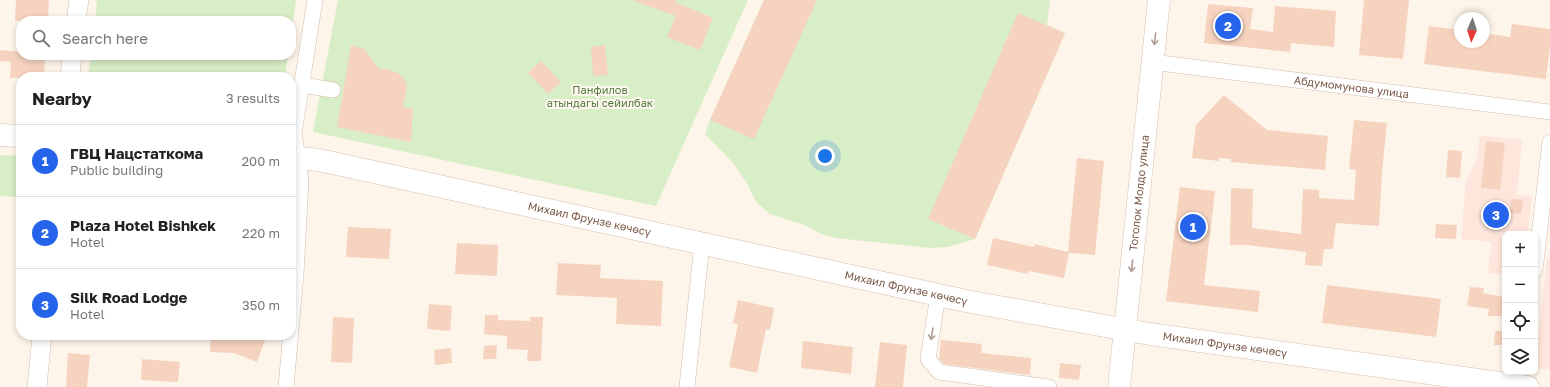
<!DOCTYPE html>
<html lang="en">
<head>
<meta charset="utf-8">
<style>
  body { margin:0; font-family:"Golos Text",sans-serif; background:#f2f2f2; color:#222 }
  .controls { position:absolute; right:12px; bottom:12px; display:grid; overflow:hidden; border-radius:8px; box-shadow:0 2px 6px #0003 }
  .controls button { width:36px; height:36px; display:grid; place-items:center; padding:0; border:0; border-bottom:1px solid #e0e0e0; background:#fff; color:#222; font:20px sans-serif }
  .compass { position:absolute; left:1454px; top:12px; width:36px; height:36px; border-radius:50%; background:#fff; box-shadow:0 2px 6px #0003; rotate:183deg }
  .you { position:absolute; left:825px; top:156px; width:14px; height:14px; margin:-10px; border:3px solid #fff; border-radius:50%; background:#1a73e8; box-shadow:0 0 0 6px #1a73e833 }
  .badge { display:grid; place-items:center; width:26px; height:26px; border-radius:50%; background:#2563eb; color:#fff; font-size:13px; font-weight:700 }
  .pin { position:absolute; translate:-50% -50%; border:2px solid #fff; box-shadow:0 1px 4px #0006 }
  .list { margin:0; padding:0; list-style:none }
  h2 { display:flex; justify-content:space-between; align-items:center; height:52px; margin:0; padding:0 16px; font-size:17px }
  h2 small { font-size:13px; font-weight:400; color:#767676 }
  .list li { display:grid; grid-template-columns:26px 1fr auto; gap:12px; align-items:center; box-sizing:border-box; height:72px; padding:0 16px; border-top:1px solid #e0e0e0 }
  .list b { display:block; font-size:15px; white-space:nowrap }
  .list p { margin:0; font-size:13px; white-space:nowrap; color:#767676 }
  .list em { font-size:13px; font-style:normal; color:#767676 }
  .icon { flex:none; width:22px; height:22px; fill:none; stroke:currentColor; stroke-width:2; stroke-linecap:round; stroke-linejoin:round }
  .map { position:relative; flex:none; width:1550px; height:387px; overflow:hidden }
  .search { position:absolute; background:#fff; box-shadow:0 2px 6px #0003; left:16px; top:16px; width:280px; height:44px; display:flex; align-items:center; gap:10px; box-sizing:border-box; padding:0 14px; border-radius:16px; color:#767676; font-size:15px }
  .panel { position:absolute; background:#fff; box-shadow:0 2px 6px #0003; left:16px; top:72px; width:280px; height:268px; border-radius:16px }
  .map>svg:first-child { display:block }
  .commercial { fill:#ffe6dd }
  .green { fill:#d8eec6 }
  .building { fill:#f6d3bf }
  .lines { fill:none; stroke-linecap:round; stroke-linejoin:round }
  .minor-casing { stroke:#d2bcae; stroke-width:16 }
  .tertiary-casing { stroke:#d2bcae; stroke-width:20 }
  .secondary-casing { stroke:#d8bfad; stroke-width:23 }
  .minor { stroke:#fff; stroke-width:15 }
  .tertiary { stroke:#fff; stroke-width:19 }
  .secondary { stroke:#fff; stroke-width:22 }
  .oneway { stroke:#b09c92 }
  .labels { text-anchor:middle; stroke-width:4; stroke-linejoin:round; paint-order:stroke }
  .street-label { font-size:11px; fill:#7c5a4a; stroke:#fff9f2 }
  .park-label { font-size:11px; fill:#537c3e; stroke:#fff9f2 }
</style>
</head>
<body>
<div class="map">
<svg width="1550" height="387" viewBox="0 0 1550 387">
  <rect width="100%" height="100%" fill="#fef5ea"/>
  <path class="commercial" d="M1480 135 1522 140 1517 195 1532 196 1528 234H1505V275L1488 273 1491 242 1461 239 1466 180 1477 160Z
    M1547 258 1550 259V370L1535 368Z"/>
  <path class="green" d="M97 0H296L291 35V21H95Z
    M338 0H748L656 206 313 132Z
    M764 0H1050L1047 25 1065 33 975 239 948 247 930 248 836 238 821 234 804 225 770 214 756 202 748 185 734 164 705 134 710 120Z
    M91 55H288L285 77H88Z
    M0 155 21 156V197L0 196Z"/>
  <path class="building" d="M16 0H49L48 21H15Z
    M634 0H676L675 2 713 18 700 50 667 37 676 16 634 1Z
    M764 0H817L754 139 710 120Z
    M1364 0H1409L1403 59 1359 55Z
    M1208 4 1253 8 1250 29 1273 32 1275 6 1336 11 1334 47 1291 43 1290 52 1204 43Z
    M1018 13 1065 33 975 239 928 219Z
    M1512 24 1550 29V47L1546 79 1424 64 1429 26 1460 30V42H1484V33L1510 37Z
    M351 45 364 49 379 69H387L398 73 406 81 407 87 403 107 413 108 411 142 337 127Z
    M605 45 608 75 593 76 591 47Z
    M0 50 21 52V55H45L44 77 10 78 11 62 0 61Z
    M541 61 561 82 548 94 528 73Z
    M1224 95 1267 130 1328 136 1325 170 1231 162V159L1219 158V161L1192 158 1196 125Z
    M1354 120 1387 123 1382 172 1379 226 1336 223 1333 249H1324L1322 266 1305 265 1306 252 1247 245H1230L1231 188 1253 189 1252 228 1301 234 1303 189 1319 190V198L1354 200 1356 170 1349 169Z
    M1486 141 1505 143 1500 190 1481 188Z
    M1448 150 1462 151 1460 178 1446 177Z
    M1077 158 1104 161 1095 255 1069 253 1064 278 1029 271 1028 274 987 265 993 238 1034 247 1035 244 1068 252Z
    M1180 187 1215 191 1204 285 1260 291 1258 312 1166 301Z
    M1511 199 1523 200 1521 214 1510 213Z
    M1436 224 1457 225 1456 239 1435 238Z
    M348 227 391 229 389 259 346 257Z
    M457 243 498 245 497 276 455 274Z
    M558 263 601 265 600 278 663 281 661 326 616 324 617 298 556 295Z
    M1327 285 1441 299 1436 337 1322 323Z
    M1470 287 1484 288 1483 293 1505 297 1504 316H1488L1489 309 1467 306Z
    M738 300 774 308 770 330 766 329 757 373 729 367 738 324 733 323Z
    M429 304 452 306 450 331 427 329Z
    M485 315H498V320L530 321V317H543L541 361H527L528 350 507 349V336L484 334Z
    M333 317 354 318 352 363 331 362Z
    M1495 331H1505V345H1494Z
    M211 335H267L257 362 234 353 210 352Z
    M941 340 982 344 981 353 1031 358 1030 375 944 364 939 359Z
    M803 341 853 347 851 374 801 368Z
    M880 342 907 345 903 387H875Z
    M497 345 496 359H483L484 346Z
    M451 348 452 363 435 365 434 350Z
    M68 353 90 355 87 387H66Z
    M142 359 180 362 178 382 141 380Z
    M1060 363 1081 365 1079 380 1059 378Z"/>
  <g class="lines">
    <g class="minor-casing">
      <g id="minor">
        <path id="s1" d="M1152 62 1550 112"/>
        <path d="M302 85 333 90"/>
        <path d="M1535 270 1550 142"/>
        <path d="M938 295 928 359 939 372 1049 387"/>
        <path d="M286 387 296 274 301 181 294 133 315 0"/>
        <path d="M687 387 702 243"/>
      </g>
    </g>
    <g class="tertiary-casing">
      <path id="tertiary" d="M76 21 79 0
        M70 77 72 55
        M37 387 42 335"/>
    </g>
    <g class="secondary-casing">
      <g id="secondary">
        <path d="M0 135 21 136"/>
        <path id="s2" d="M291 157 319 160 966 301 1150 334 1528 387"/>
        <path id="s3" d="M1119 387 1159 0"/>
      </g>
    </g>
    <use href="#minor" class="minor"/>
    <use href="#tertiary" class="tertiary"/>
    <use href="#secondary" class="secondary"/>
  </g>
  <defs><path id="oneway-shaft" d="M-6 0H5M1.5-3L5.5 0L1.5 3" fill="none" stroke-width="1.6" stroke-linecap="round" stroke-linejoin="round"/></defs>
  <g class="oneway">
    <use href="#oneway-shaft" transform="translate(1155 39) rotate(96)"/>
    <use href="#oneway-shaft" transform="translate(1132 266) rotate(96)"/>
    <use href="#oneway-shaft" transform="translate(932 334) rotate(99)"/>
  </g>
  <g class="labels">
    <g class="street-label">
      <text dy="4" stroke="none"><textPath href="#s1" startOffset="201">Абдумомунова улица</textPath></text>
      <text dy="4" stroke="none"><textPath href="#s3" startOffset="195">Тоголок Молдо улица</textPath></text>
      <text dy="4" stroke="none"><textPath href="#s2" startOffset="305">Михаил Фрунзе көчөсү</textPath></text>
      <text dy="4" stroke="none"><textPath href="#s2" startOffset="629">Михаил Фрунзе көчөсү</textPath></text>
      <text dy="4" stroke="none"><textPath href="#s2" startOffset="953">Михаил Фрунзе көчөсү</textPath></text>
    </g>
    <g class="park-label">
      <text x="600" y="94">Панфилов<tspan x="600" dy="13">атындагы сейилбак</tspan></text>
    </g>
  </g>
</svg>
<div class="controls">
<button>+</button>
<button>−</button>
<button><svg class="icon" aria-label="locate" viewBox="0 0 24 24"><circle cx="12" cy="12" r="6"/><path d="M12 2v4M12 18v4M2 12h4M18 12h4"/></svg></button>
<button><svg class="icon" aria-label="layers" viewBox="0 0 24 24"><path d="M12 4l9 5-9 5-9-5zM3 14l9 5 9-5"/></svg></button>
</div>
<svg class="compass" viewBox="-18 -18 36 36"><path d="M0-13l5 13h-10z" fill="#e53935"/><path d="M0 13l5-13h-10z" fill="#767676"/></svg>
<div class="you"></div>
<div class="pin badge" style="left:1193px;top:227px">1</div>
<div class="pin badge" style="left:1228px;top:26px">2</div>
<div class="pin badge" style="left:1496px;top:215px">3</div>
<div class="search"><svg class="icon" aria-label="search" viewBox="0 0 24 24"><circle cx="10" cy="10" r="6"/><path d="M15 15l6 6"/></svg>Search here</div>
<section class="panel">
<h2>Nearby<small>3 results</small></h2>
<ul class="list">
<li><span class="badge">1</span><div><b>ГВЦ Нацстаткома</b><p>Public building</p></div><em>200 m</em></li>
<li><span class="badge">2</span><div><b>Plaza Hotel Bishkek</b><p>Hotel</p></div><em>220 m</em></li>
<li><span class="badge">3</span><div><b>Silk Road Lodge</b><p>Hotel</p></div><em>350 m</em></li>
</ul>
</section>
</div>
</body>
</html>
